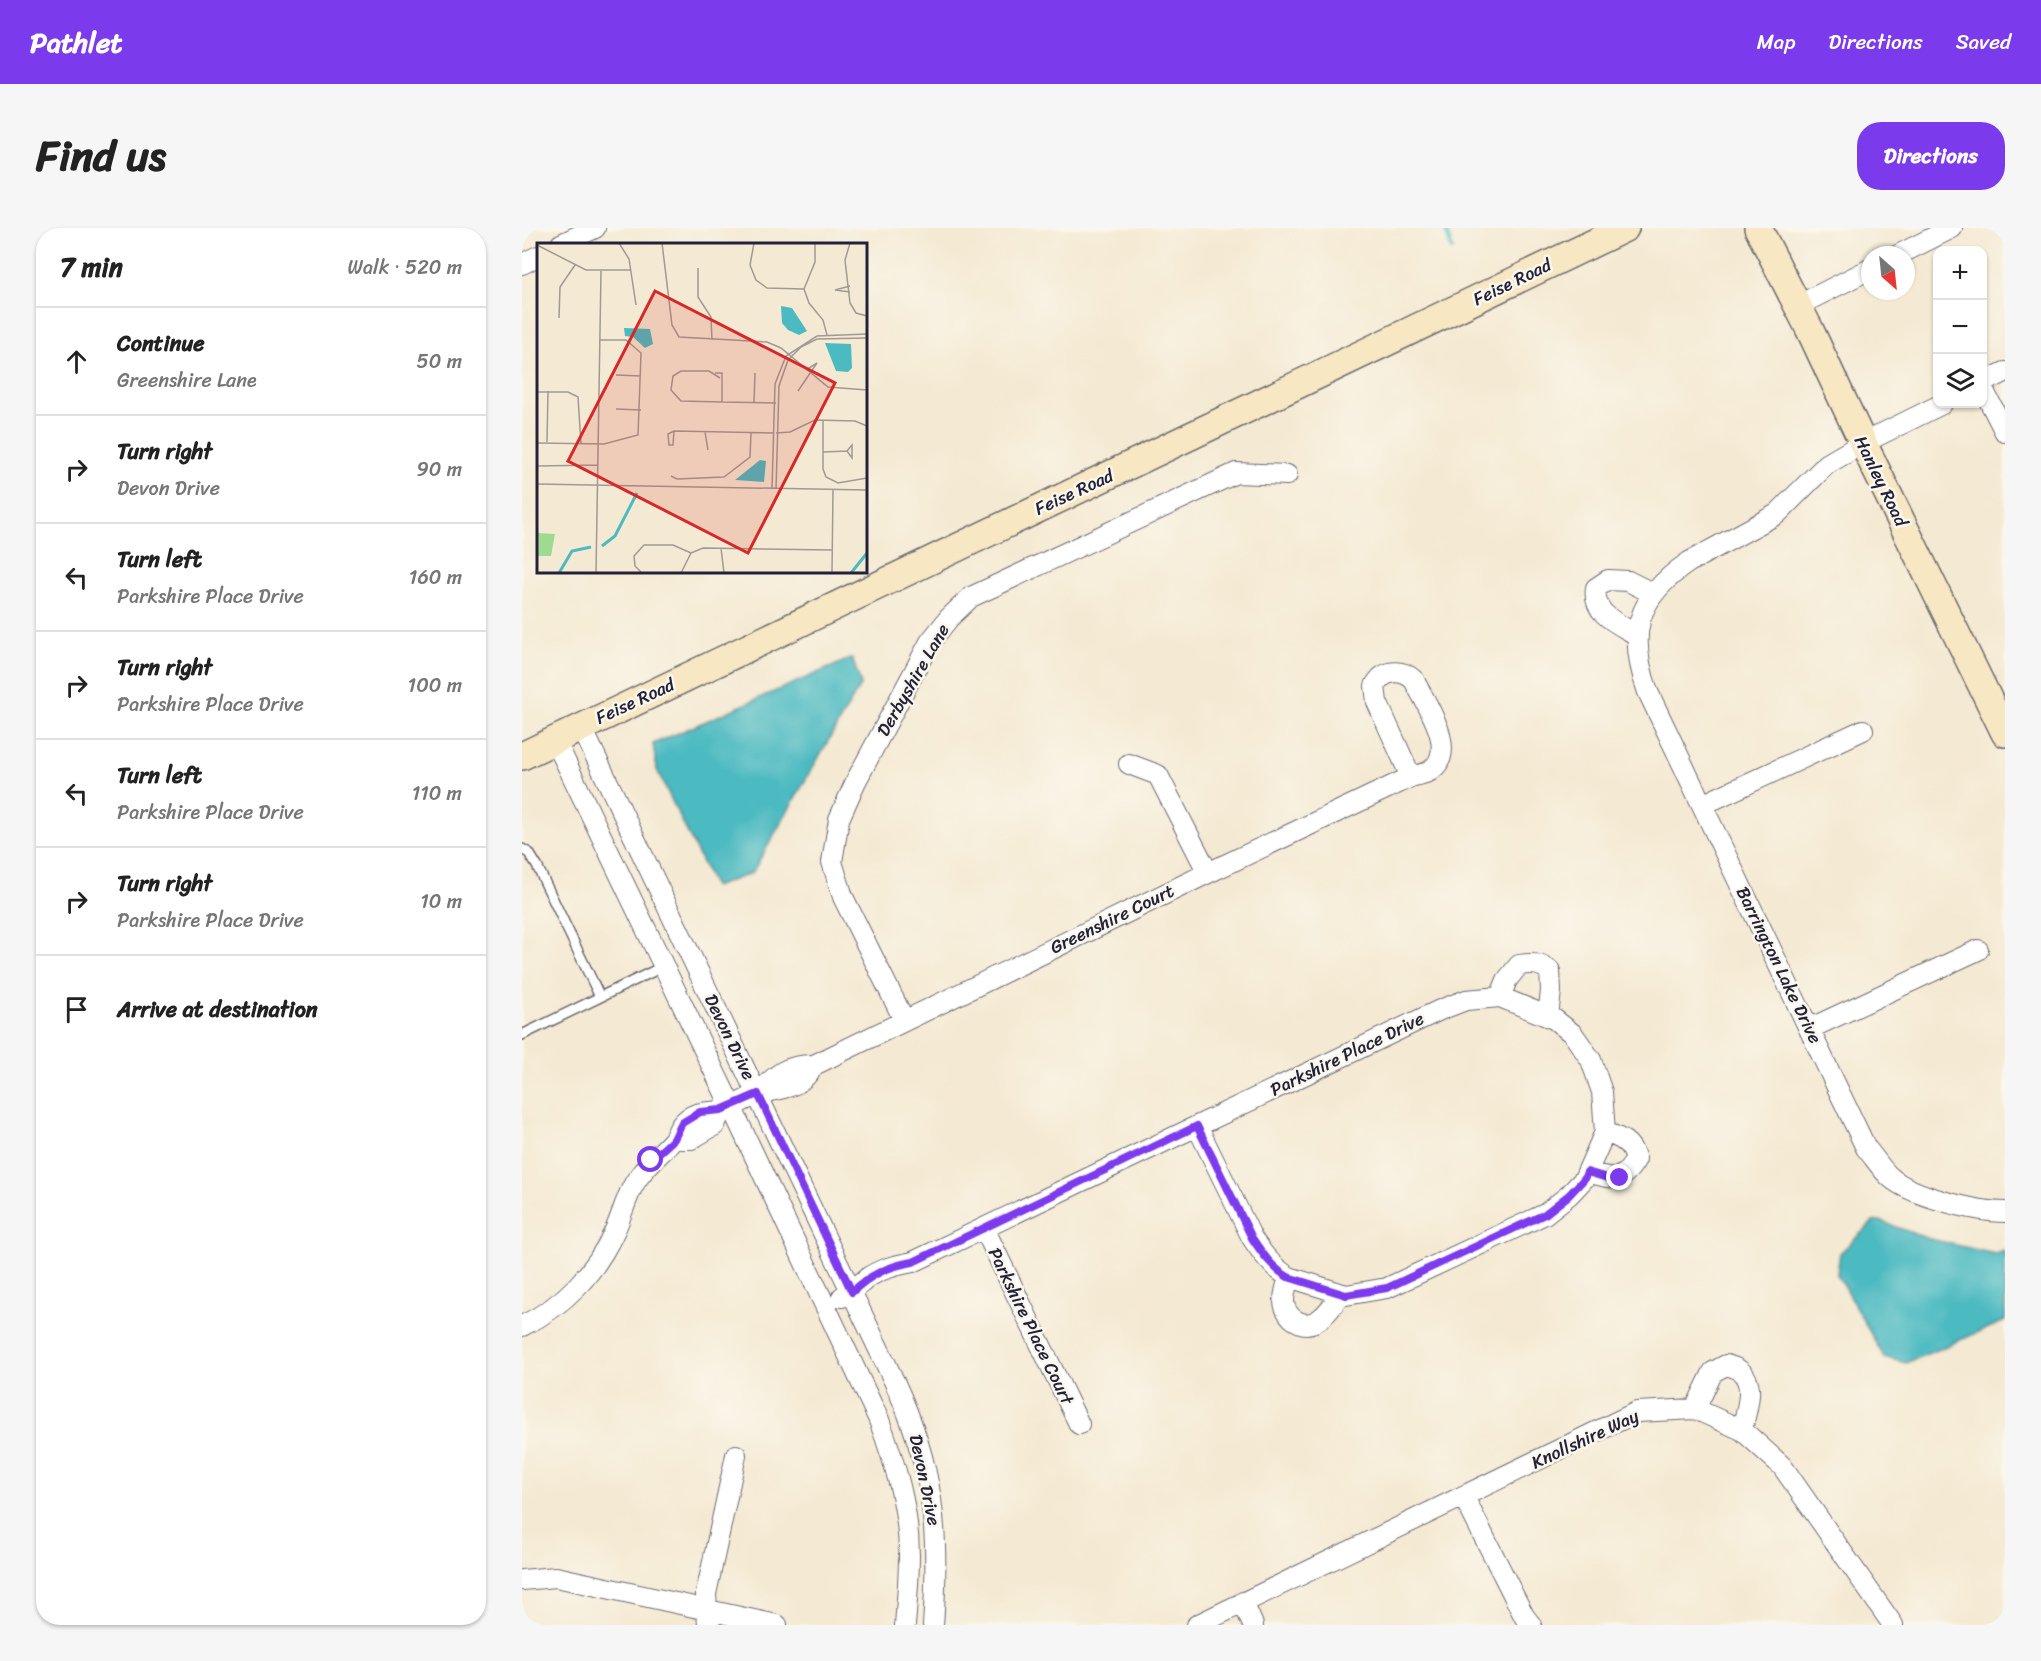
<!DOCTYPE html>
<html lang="en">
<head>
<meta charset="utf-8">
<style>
  body { margin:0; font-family:Sriracha,sans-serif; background:#f6f6f6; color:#222 }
  .controls { position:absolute; right:18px; top:18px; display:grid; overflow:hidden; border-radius:12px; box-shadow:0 2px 4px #0004 }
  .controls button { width:54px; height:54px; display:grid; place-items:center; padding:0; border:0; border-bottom:2px solid #e0e0e0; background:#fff; color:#222; font:30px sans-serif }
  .compass { position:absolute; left:1339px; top:18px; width:54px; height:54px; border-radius:50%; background:#fff; box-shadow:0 2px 4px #0004; rotate:153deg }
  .stop { position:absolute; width:18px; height:18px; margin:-14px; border:4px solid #7c3aed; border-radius:50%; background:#fff }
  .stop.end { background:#7c3aed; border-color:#fff; box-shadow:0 2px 6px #0008 }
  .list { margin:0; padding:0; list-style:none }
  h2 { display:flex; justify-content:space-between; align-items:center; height:78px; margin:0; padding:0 24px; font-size:26px }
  h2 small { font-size:20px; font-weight:400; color:#767676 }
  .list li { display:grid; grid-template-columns:39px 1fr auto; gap:18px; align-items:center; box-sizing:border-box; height:108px; padding:0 24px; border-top:2px solid #e0e0e0 }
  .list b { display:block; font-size:22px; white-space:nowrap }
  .list p { margin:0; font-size:20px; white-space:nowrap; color:#767676 }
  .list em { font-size:20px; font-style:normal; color:#767676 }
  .icon { flex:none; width:33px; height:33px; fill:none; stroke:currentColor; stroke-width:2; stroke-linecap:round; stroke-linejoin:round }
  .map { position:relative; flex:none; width:1483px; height:1397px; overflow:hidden; border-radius:24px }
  header { display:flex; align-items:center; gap:36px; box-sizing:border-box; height:84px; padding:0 30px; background:#7c3aed; color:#fff }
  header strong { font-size:28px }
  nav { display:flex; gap:33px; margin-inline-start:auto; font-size:21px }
  .intro { display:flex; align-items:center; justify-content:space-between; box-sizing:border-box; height:144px; padding:0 36px }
  h1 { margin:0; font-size:42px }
  .button { padding:15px 27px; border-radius:24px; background:#7c3aed; color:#fff; font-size:21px; font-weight:700 }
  main { display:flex; gap:36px; padding:0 36px }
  aside { flex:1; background:#fff; border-radius:24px; box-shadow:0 2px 4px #0004 }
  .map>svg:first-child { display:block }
  .water { fill:#4bbac1; stroke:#366e7e; stroke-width:1.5 }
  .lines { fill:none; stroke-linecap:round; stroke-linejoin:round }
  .stream { stroke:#4bbac1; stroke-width:4.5 }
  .lane-casing { stroke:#6c6870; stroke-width:12 }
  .street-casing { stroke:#6c6870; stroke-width:22 }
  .secondary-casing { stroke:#6c6870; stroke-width:30 }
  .lane { stroke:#fff; stroke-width:9 }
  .street { stroke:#fff; stroke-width:20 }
  .secondary { stroke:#f7e8c3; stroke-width:27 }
  .route { stroke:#7c3aed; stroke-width:8 }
  .labels { text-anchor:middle; stroke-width:5; stroke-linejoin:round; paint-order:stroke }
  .street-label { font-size:18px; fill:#22223b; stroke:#fbf7ec }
  .inset-river { fill:none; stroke:#4bbac1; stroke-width:3 }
  .inset-road { fill:none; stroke:#a09996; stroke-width:1.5 }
  .view { fill:#d62828; fill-opacity:0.15; stroke:#d62828; stroke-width:3 }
  .inset-edge { fill:none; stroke:#22223b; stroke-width:3 }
</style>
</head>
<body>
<header>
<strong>Pathlet</strong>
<nav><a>Map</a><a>Directions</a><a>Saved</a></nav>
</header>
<div class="intro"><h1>Find us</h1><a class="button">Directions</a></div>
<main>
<aside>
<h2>7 min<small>Walk · 520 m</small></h2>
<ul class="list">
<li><svg class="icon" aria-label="ahead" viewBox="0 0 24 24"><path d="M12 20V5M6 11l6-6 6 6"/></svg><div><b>Continue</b><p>Greenshire Lane</p></div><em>50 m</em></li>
<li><svg class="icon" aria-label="right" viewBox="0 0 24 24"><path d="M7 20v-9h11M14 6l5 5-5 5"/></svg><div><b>Turn right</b><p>Devon Drive</p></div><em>90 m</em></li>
<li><svg class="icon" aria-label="left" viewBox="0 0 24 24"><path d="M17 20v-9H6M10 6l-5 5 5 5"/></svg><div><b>Turn left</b><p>Parkshire Place Drive</p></div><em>160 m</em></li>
<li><svg class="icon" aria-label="right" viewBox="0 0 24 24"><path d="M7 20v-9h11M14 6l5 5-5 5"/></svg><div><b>Turn right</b><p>Parkshire Place Drive</p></div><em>100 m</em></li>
<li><svg class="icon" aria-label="left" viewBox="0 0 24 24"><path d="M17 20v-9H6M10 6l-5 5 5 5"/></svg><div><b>Turn left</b><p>Parkshire Place Drive</p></div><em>110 m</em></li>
<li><svg class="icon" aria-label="right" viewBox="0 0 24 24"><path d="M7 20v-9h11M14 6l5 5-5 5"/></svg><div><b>Turn right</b><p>Parkshire Place Drive</p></div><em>10 m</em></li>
<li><svg class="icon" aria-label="arrive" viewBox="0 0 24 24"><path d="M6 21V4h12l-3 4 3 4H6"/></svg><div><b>Arrive at destination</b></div></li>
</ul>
</aside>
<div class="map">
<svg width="1483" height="1397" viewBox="0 0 1483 1397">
  <rect width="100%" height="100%" fill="#fbf7ec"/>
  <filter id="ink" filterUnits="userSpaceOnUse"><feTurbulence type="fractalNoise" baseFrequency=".0167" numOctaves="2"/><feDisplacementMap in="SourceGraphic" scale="12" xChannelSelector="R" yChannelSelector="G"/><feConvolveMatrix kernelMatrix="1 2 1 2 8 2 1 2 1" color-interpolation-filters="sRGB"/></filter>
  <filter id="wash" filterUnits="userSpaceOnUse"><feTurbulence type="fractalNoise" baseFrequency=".008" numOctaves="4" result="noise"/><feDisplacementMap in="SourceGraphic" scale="24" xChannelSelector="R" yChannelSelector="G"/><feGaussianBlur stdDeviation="1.35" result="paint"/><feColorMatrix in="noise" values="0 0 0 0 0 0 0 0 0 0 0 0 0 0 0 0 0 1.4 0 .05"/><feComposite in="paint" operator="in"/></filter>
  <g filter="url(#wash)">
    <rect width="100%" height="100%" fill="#f4e9d2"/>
    <path class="water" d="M330 430 339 456 230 645 192 659 135 542 131 516Z
      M1358 993 1404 1010 1473 1026 1483 1023V1093L1384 1135 1362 1129 1315 1046 1318 1025 1351 994Z"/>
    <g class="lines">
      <path class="stream" d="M923 0 930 21"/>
    </g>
  </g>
  <g filter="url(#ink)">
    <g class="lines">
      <g class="lane-casing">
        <path id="lane" d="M0 621 7 625 15 638 78 769
          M0 807 142 738"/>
      </g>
      <g class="street-casing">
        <path id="street" d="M39 16 73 0
          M1376 27 1430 0
          M0 36 16 28
          M1275 78 1348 41
          M1460 155 1483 144
          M1460 159 1483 204
          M1420 176 1341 215 1305 236 1255 286 1167 334C1114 370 1105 405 1126 464L1344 920C1352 929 1359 941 1368 949 1389 968 1455 984 1483 984
          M1115 407C1095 395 1070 386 1074 360L1086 352 1106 353 1130 365
          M59 498 372 1153C412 1239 418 1304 411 1397
          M33 512 209 878 357 1192C373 1235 387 1281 387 1327 387 1351 385 1374 383 1397
          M607 536 636 547 686 645
          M1180 577 1341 502
          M978 769 1032 791 1051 806 1069 832 1080 864 1083 904 1062 951 1047 967 1023 986 865 1060 824 1067 767 1049C751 1040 740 1025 730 1010L675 898 918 782 944 772Z
          M978 769 985 752 997 737C1010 735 1017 735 1028 743L1029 763 1026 788
          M382 792 321 669 310 634 317 591 334 553 408 414 427 390 449 369 714 245 765 247
          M1287 801 1456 722
          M236 866C254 846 264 837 292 837L686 645 889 549 855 474 853 458C861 442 879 440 892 452 903 475 938 523 908 543 903 546 895 547 889 549
          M152 911H169L193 897 199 882
          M1065 944C1090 950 1099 957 1114 931 1109 914 1099 910 1083 904
          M462 1000 557 1196
          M767 1049C765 1056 762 1065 762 1073 762 1079 766 1086 770 1090 792 1107 808 1082 819 1066
          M320 1069C330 1064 336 1058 344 1051 357 1041 375 1037 391 1034L675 898
          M0 1098C42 1078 74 1044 93 1002 100 987 104 970 112 956 123 937 138 927 151 912 155 907 156 900 160 896 172 881 187 886 201 882 213 878 223 871 235 867 260 858 277 863 292 837
          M1173 1181 1191 1144 1204 1137C1208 1138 1214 1140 1217 1142 1236 1156 1223 1184 1220 1202
          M942 1269 1002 1388 1009 1397
          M0 1352 34 1349 255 1397
          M721 1374 731 1397
          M186 1397 184 1366 214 1227
          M675 1397 1115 1184 1173 1181 1220 1202 1260 1238 1371 1397"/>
      </g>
      <g class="secondary-casing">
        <path id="secondary" d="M1236 0 1287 100 1341 215 1483 505
          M0 528 1103 0"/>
      </g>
      <use href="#lane" class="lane"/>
      <use href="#street" class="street"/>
      <use href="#secondary" class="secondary"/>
    </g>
  </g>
  <g class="lines" filter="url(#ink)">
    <path class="route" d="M129 932 152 911 160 895 178 884 199 882 236 866 330 1064C348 1047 366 1038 391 1034L675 898 730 1010C740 1025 750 1040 766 1049L824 1067 865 1060 1023 986 1047 967 1062 951 1065 944 1089 951 1098 950"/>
  </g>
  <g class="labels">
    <g class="street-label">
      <text transform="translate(990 54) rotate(-26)" y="6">Feise Road</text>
      <text transform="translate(1359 253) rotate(64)" y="6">Hanley Road</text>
      <text transform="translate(552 264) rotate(-25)" y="6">Feise Road</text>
      <text transform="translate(391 452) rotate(-60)" y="6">Derbyshire Lane</text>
      <text transform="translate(113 473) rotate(-25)" y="6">Feise Road</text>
      <text transform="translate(590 691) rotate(-26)" y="6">Greenshire Court</text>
      <text transform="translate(1257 737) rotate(64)" y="6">Barrington Lake Drive</text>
      <text transform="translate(208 809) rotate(64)" y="6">Devon Drive</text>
      <text transform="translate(825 826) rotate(-26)" y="6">Parkshire Place Drive</text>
      <text transform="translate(509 1098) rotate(64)" y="6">Parkshire Place Court</text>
      <text transform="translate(1063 1211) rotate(-25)" y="6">Knollshire Way</text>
      <text transform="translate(403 1252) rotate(78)" y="6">Devon Drive</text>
    </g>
  </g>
  <g transform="translate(15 15)">
    <rect width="330" height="330" fill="#f4e9d2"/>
    <path d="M0 290 18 291 14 313H0Z" fill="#9edb90"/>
    <path d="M244 63 255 65 270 88 262 92 251 87 245 80ZM87 85 113 86 116 101 108 105 96 94 88 93ZM288 100 314 101 315 125 311 129 299 128ZM223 217 229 218 227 239 198 237Z" fill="#4bbac1"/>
    <path class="inset-river" d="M65 303 78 293 100 250M22 330 35 308 54 304M314 330 330 310"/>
    <path class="inset-road" d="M82 0 92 16 99 62M125 0 135 82 142 94 230 99 244 105 291 144 330 147M217 0 213 22 219 37 230 45 267 46M278 0V19L267 46 272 60 286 77 290 92M313 0 308 17 313 60 319 70 330 73M0 2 49 27H94M161 25V54L174 74 175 97M313 49 298 47 313 43M22 75 23 44 38 22M178 130H185V159L144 158 134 147 136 133 144 128H172L183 135M79 132 104 133M261 148 280 120 269 127M0 149H31L41 154 44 201M185 159 239 160M217 160 218 130M79 166 104 167M286 177V226L289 234 301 240 330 235M137 188 131 191 132 202H136L137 188 236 190M168 189 171 207M239 190 253 189 278 177 318 178 330 183M10 199 11 148M0 200 67 201 101 192 104 110 89 97H63M286 209 310 208 315 215V202L310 208M0 223 61 222M134 233 140 236 187 234 213 214 214 190M0 241 330 247M235 246 238 141 249 113 280 93 330 91M239 246 242 143 251 117 264 104 280 96 330 95M184 305 187 330M154 310 166 305 295 307M59 330 64 28M105 330 98 323 97 313 107 302H136L154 310M144 330 154 310M295 330 296 247"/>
    <path class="view" d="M118 48 298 140 211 310 31 218Z"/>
    <rect width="330" height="330" class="inset-edge"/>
  </g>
</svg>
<div class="controls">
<button>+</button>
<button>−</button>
<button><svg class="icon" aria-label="layers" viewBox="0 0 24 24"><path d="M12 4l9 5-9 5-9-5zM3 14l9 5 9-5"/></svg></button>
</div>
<svg class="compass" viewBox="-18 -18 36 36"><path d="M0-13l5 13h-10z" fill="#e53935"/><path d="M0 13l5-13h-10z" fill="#767676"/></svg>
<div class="stop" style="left:129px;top:932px"></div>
<div class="stop end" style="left:1098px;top:950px"></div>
</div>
</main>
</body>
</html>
